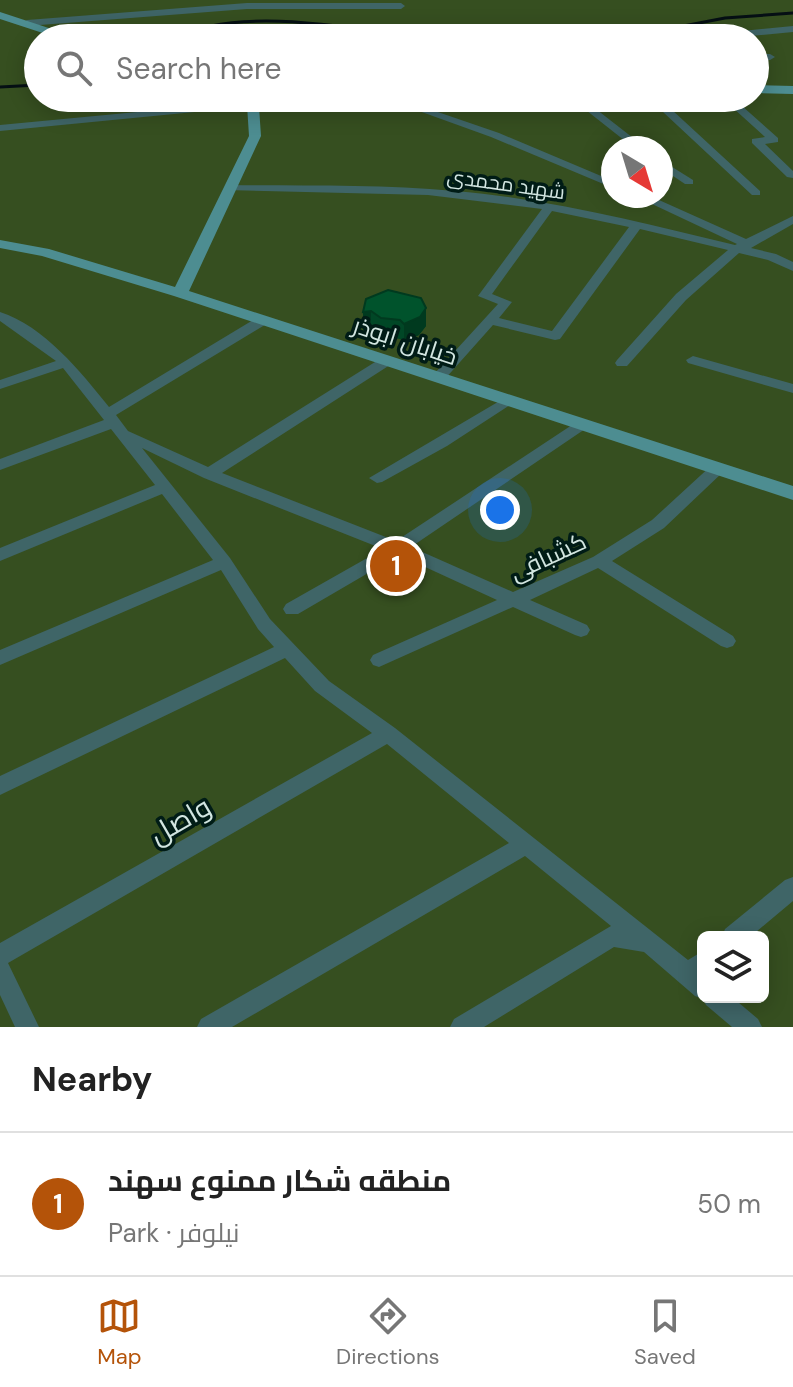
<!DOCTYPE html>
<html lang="en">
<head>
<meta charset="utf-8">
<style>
  body { margin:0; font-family:"DM Sans",Cairo,sans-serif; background:#f6f6f6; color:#222 }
  .controls { position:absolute; right:24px; bottom:24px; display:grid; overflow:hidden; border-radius:12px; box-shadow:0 4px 20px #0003 }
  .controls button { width:72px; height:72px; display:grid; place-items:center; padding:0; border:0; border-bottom:2px solid #e0e0e0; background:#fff; color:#222; font:40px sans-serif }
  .compass { position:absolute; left:601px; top:136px; width:72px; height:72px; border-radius:50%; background:#fff; box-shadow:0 4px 20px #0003; rotate:142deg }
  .you { position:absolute; left:500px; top:510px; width:28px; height:28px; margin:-20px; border:6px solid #fff; border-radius:50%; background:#1a73e8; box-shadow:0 0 0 12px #1a73e833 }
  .badge { display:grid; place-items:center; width:52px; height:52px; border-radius:50%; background:#b45309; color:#fff; font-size:26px; font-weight:700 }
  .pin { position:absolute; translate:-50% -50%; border:4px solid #fff; box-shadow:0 2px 8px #0006 }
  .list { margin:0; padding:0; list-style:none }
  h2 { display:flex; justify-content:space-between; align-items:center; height:104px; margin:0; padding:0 32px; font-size:34px }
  h2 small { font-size:26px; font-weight:400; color:#767676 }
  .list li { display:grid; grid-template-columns:52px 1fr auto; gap:24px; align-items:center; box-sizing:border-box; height:144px; padding:0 32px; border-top:2px solid #e0e0e0 }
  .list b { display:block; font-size:30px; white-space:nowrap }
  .list p { margin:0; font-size:26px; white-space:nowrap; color:#767676 }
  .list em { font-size:26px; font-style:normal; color:#767676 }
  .icon { flex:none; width:44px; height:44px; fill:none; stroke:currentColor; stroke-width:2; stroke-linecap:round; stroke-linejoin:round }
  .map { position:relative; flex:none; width:793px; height:1027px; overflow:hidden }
  .search { position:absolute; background:#fff; box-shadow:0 4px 20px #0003; left:24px; right:24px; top:24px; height:88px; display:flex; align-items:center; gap:20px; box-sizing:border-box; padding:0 28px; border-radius:44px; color:#767676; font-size:30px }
  .sheet { height:248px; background:#fff }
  nav { display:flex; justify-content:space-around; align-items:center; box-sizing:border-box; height:112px; border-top:2px solid #e0e0e0; background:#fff; font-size:22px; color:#767676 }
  nav a { display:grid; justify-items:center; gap:4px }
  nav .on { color:#b45309 }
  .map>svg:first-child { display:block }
  .green { fill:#364f20; fill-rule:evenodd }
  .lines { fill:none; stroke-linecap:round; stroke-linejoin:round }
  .stream { stroke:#050f14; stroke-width:3 }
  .street { fill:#3f6567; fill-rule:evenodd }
  .secondary { fill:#4d8d91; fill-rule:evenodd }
  .wall { fill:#004726 }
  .shaded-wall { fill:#003a1f }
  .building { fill:#00532c; stroke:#003a1f; stroke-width:2 }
  .labels { text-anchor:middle; stroke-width:7; stroke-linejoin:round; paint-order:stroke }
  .far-street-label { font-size:20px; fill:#d2e6e1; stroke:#001c16 }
  .street-label { font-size:24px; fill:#d2e6e1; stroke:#001c16 }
  .near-street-label { font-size:28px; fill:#d2e6e1; stroke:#001c16 }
</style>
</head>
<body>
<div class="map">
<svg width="793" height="1027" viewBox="0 0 793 1027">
  <rect width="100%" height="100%" fill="#00261f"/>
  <path class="green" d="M0 0H793V1027H0ZM38 38H755V98H38ZM613 148H661V196H613ZM703 937H763V997H703Z"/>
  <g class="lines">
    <path class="stream" d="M172 38C242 6 343 27 417 38
      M621 38 725 18 793 13
      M0 87 38 85"/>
    <path class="street" d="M247 3H401L405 6 401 9H247L27 26 23 23 27 20Z
      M793 26V32L729 38H698L702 35Z
      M755 54H770L775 57 770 60H755Z
      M383 98H397L499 133 613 181V188L491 137Z
      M580 98 583 99 646 148H634L577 103 575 101Z
      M648 98H659L760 191V195H752Z
      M722 98H733L778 138V142L765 144 793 171V178L787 177 752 143V139L765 137Z
      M253 101 256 102V106L0 131V125Z
      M661 160 693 180V184H685L661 168Z
      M230 185C305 186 380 184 455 191 550 199 643 223 735 245L737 244 635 196H650L746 239 793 216V224L751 248 776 254 793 262V271L768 260 739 253 686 300 627 366H617L615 363 617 360 676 294 728 250 640 229 560 339 555 340 493 325 444 380 439 381 432 377 434 374 498 304 478 296 542 209 428 195 226 190V186ZM552 211 629 227 552 331 499 318 512 302 492 294Z
      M0 312C44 326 81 372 109 407L258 317H268V323L116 415 128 431 208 467 383 357H393L395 360 393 363 222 473 396 541 578 421H588L590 424 588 427 411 547 513 592 593 557 652 520 713 464H723L726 468 723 472 664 528 612 561 733 636 736 641 733 646 727 648 721 646 598 568 530 600 587 625 590 630 587 635 581 637 575 635 513 607 379 667 373 665 370 660 373 655 497 600 399 555 298 614H286L283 609 286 604 383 549 204 478 142 448 230 558 270 619 329 681 395 728 688 960 703 951V997H732L758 1019 762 1027H732L706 1005 703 999 695 996 644 952 614 947 484 1027H450L454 1019 611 926 525 856 232 1027H197L201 1019 509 843 387 744 8 963 39 1027H15L0 995V943L372 733 315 691 285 658 0 795V776L274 647 258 629 221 570 0 665V650L213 560 162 494 0 561V548L155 485 111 429 0 470V459L104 420 63 368 0 389V380L56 361 0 321Z
      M693 356 793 384V393L688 363 686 360Z
      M508 396 515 400 513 403 447 446 382 482 377 483 369 478Z
      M793 877V901L750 937H722L725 929 785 880Z"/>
    <path class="secondary" d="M0 12 73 36 75 38H58L0 19Z
      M755 85 793 86V94L755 93Z
      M238 98H621L615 102 527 108 465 104 259 107 261 136 189 291 793 486V500L174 296 42 256 0 248V240L49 249 175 287 249 136 247 105Z"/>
  </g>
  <path class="wall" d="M426 308V326L419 335 404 342 400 339 381 336 371 329 363 330V312Z"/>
  <path class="shaded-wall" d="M426 308V326L419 335 404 342V324Z
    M371 311V329L363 330V312Z"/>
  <path class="building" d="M388 290 421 298 426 308 420 317 404 324 400 320 381 318 371 311 363 312 366 299Z"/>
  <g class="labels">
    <g class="far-street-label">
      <text transform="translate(506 184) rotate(8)" y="7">شهید محمدی</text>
    </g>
    <g class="street-label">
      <text transform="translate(405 341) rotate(18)" y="8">خیابان ابوذر</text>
      <text transform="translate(548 557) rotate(-25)" y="8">کشبافی</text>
    </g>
    <g class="near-street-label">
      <text transform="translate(180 820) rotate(-30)" y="10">واصل</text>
    </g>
  </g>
</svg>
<div class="controls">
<button><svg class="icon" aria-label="layers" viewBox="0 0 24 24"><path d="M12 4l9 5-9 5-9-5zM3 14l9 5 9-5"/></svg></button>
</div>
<svg class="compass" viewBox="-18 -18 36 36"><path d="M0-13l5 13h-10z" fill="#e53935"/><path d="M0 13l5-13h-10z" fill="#767676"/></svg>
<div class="you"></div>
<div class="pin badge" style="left:396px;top:566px">1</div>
<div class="search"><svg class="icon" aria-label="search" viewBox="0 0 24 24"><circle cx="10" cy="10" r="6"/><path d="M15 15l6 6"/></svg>Search here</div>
</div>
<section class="sheet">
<h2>Nearby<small></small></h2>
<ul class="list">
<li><span class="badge">1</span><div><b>منطقه شکار ممنوع سهند</b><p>Park · نیلوفر</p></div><em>50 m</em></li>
</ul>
</section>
<nav>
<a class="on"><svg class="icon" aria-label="map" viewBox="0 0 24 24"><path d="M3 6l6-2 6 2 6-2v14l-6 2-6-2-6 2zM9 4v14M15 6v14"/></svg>Map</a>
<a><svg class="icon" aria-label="directions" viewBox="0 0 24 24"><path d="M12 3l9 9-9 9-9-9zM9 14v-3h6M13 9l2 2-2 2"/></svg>Directions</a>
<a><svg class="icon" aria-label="saved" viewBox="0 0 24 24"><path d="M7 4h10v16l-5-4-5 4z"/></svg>Saved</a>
</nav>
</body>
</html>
